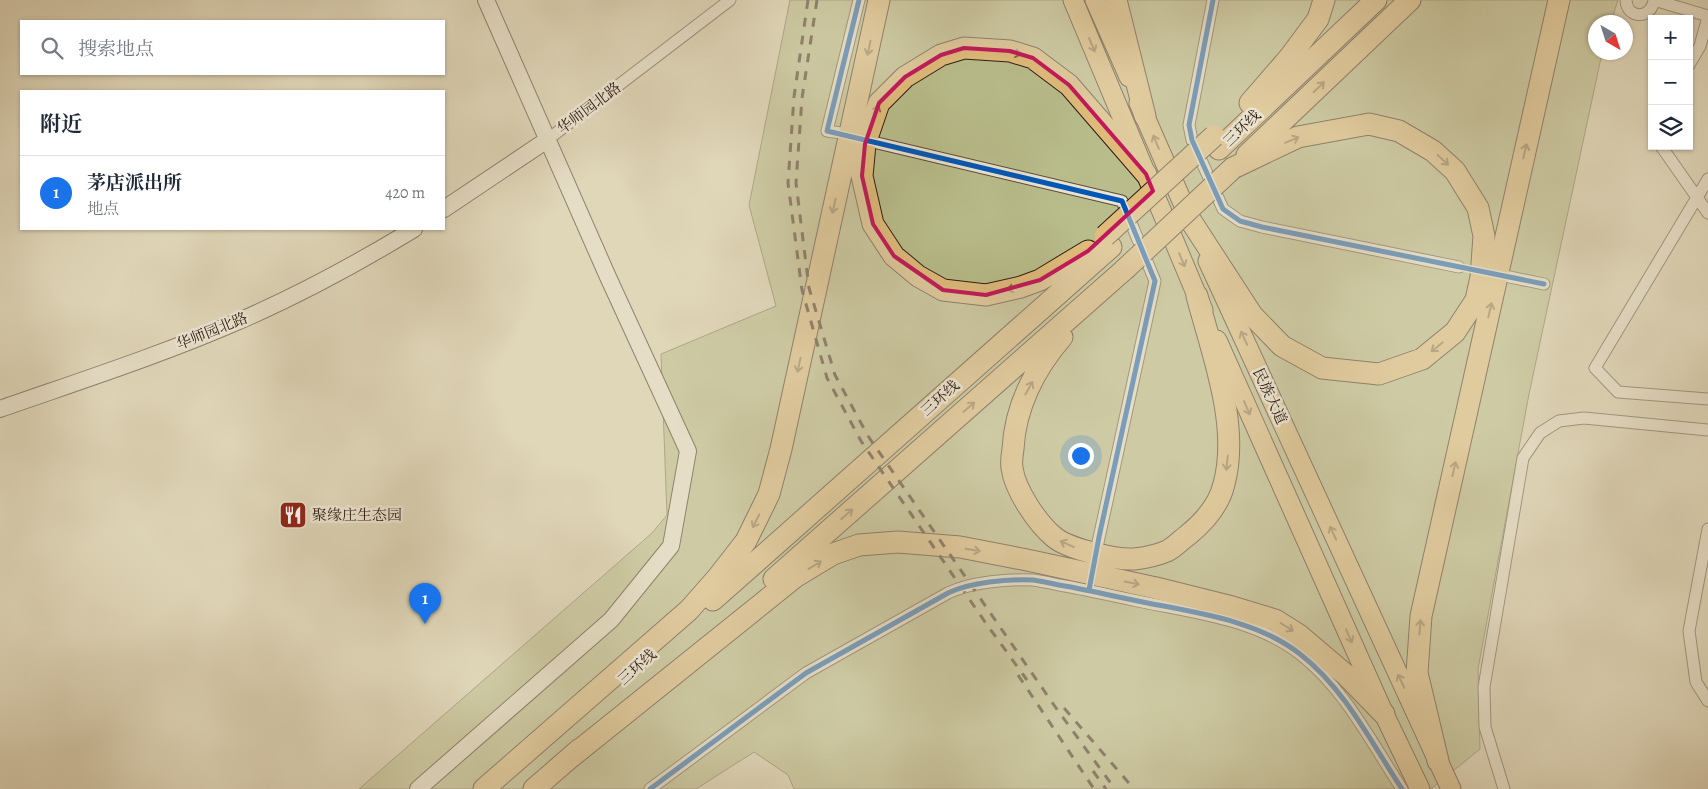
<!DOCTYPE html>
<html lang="zh">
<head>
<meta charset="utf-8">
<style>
  body { margin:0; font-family:Alegreya,"Noto Serif SC",serif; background:#f2f2f3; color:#1f2937 }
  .controls { position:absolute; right:15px; top:15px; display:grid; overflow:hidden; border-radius:0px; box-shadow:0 1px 4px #0004 }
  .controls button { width:45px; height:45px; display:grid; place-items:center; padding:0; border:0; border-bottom:1px solid #e0e1e3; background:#fff; color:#1f2937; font:25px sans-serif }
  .compass { position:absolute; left:1588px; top:15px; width:45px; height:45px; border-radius:50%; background:#fff; box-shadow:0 1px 4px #0004; rotate:141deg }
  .you { position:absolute; left:1080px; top:455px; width:18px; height:18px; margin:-12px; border:4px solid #fff; border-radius:50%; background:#1a73e8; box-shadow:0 0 0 8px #1a73e833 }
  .badge { display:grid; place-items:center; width:32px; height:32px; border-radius:50%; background:#1a73e8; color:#fff; font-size:16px; font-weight:700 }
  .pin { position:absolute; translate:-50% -41px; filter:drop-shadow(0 1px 2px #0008) }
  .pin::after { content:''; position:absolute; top:26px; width:18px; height:15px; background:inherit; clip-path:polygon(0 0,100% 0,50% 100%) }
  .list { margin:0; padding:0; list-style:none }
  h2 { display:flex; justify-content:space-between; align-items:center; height:65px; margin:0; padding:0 20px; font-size:21px }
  h2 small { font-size:16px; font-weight:400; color:#747a83 }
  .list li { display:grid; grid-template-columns:32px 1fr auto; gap:15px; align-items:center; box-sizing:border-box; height:75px; padding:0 20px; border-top:1px solid #e0e1e3 }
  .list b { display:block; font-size:19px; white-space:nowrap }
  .list p { margin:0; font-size:16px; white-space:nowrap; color:#747a83 }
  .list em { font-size:16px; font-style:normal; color:#747a83 }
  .icon { flex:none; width:28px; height:28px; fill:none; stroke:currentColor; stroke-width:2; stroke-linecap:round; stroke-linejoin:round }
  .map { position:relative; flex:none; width:1708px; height:789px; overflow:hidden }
  .search { position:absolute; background:#fff; box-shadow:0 1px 4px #0004; left:20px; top:20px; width:425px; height:55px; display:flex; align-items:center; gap:12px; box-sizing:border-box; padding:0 18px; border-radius:0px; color:#747a83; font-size:19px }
  .panel { position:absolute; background:#fff; box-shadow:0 1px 4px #0004; left:20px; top:90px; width:425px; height:140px; border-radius:0px }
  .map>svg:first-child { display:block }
  .green { fill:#b8bd8b; stroke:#746c4e }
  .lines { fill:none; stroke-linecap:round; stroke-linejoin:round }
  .street-casing { stroke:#5b4a3b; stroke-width:13 }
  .secondary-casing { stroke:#2f1b11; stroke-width:18 }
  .primary-casing { stroke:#2f1b11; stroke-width:21 }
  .highway-casing { stroke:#2f1b11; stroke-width:23 }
  .street { stroke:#ebe5d2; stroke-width:11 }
  .secondary { stroke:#ebe5d2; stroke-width:16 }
  .primary { stroke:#e0bc7c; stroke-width:19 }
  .highway { stroke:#e0bc7c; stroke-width:21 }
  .rail { stroke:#2f1b11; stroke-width:3; stroke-dasharray:9 9; stroke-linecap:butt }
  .highway-bridge-casing { stroke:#2f1b11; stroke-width:23; stroke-linecap:butt }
  .highway-bridge { stroke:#e0bc7c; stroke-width:21 }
  .cycleway-casing { stroke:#ebe5d2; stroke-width:8 }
  .cycleway { stroke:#0057b8; stroke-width:5 }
  .oneway { stroke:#886c46 }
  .marked { fill:none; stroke:#c2185b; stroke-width:4; stroke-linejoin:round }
  .labels { text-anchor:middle; stroke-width:5; stroke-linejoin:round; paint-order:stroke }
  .street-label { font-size:15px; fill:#2f1b11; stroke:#ebe5d2 }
  .poi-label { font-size:15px; fill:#2f1b11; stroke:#ebe5d2; text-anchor:start }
</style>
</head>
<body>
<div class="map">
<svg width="1708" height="789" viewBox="0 0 1708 789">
  <rect width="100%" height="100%" fill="#e0d7b9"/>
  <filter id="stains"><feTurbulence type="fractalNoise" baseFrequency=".004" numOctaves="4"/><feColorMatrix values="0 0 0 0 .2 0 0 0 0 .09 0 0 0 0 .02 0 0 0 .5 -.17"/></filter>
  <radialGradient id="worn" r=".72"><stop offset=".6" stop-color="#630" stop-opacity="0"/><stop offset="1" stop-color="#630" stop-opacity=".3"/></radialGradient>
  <path class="green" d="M790 0H1618L1611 22H1596V52L1602 53 1529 394 1478 669 1480 749 1431 789H794L788 775 754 752 696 789H359L652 533 667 515 661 354 776 306 749 205Z"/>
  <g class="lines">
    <g class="street-casing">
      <path id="street" d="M1213 0 1189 125 1192 140 1223 209 1240 221 1262 227 1459 267
        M1626 0C1627 20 1652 19 1654 0
        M1654 0 1708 16
        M1689 65 1700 46 1708 17
        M841 133 827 131 859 0
        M547 140 730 0
        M873 142 1122 201 1155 281 1097 547
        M1661 146 1708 213
        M1708 179 1595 368 1618 392 1708 399
        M1505 276 1544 284
        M1708 529 1689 631 1696 682 1708 701
        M650 789 806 673 948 593C971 582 1007 579 1033 580 1041 581 1050 583 1059 585 1084 589 1108 595 1133 600 1189 612 1254 618 1300 654 1345 689 1371 742 1402 789
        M1504 789 1485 727 1484 687 1523 458 1540 433 1559 421 1584 418 1708 430"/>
    </g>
    <g class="secondary-casing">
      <path id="secondary" d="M444 209 547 140
        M0 409C80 381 161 355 239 321 299 295 358 263 414 229
        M418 789 611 620 671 546 688 451 608 277 486 0"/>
    </g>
    <g class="primary-casing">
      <path id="primary" d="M1073 0 1203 310
        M1095 0 1129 77
        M1139 103 1192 224
        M1208 261 1451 789
        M1217 340 1384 714 1420 789"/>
    </g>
    <g class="highway-casing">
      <path id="highway" d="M1116 0 1145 116
        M1250 103 1289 58 1318 19 1324 0
        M1219 149 1376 0
        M1247 155 1410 0
        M1189 218 1252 315 1282 346 1322 368 1379 374 1422 359 1455 332 1476 300 1481 277 1484 236 1478 208 1455 171 1433 151 1399 131 1369 124 1298 137 1233 168
        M1088 251 1040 280 1021 287 986 295 943 290 918 276 894 256 873 224 862 176 865 144 879 103 905 77 941 55 964 48 1010 51 1033 58 1069 85 1146 174
        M1062 337C1035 368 1015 407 1013 449 1012 455 1011 462 1012 468 1015 490 1037 523 1054 537 1068 549 1116 560 1134 559 1143 558 1158 555 1167 551 1174 548 1181 540 1188 535 1204 522 1219 505 1224 484 1240 425 1212 353 1197 296
        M774 579 1124 270
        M713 600 1111 247
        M571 757 795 577 833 554 859 545 898 542 960 547 1027 560 1156 588 1232 607 1275 620 1299 635 1346 675 1384 714
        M1438 761 1417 673 1421 616 1559 0
        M484 789 689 610 718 577 746 541 769 494 781 449 879 0
        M534 789 580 749"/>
    </g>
    <use href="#street" class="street"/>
    <use href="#secondary" class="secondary"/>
    <use href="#primary" class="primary"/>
    <use href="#highway" class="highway"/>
    <path class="rail" d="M808 0 794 97 788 183 802 290 827 378 861 441 985 622 1027 680
      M817 0 802 98 796 183 809 288 835 375 868 436 1056 708 1115 789
      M1018 675 1094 789
      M1064 708 1134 789
      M1093 771 1106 789"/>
    <g class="highway-bridge-casing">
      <path id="highway-bridge" d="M1105 236 1214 136
        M1124 270 1233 168"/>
    </g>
    <use href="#highway-bridge" class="highway-bridge"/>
    <g class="cycleway-casing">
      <path id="cycleway" d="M859 0 827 131 1122 201 1155 281 1099 537 1089 590
        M1213 0 1189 125 1192 140 1223 209 1240 221 1262 227 1544 284
        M650 789 806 673 948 593C971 582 1007 579 1033 580 1041 581 1050 583 1059 585 1084 589 1108 595 1133 600 1189 612 1254 618 1300 654 1345 689 1371 742 1402 789"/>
    </g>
    <use href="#cycleway" class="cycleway"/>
  </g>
  <defs><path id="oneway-shaft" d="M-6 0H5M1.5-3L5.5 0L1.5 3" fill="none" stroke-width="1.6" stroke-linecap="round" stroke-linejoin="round" transform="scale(1.25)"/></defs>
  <g class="oneway">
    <use href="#oneway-shaft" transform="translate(1092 45) rotate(67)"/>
    <use href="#oneway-shaft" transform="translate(869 48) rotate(102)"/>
    <use href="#oneway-shaft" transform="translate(1014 53) rotate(12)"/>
    <use href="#oneway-shaft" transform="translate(1319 87) rotate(-44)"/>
    <use href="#oneway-shaft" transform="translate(876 112) rotate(-71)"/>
    <use href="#oneway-shaft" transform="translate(1292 140) rotate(-23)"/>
    <use href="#oneway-shaft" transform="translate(1156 142) rotate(-113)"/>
    <use href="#oneway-shaft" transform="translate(1525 151) rotate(-77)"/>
    <use href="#oneway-shaft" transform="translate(1443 160) rotate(43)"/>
    <use href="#oneway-shaft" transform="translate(834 206) rotate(102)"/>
    <use href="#oneway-shaft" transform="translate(1182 260) rotate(67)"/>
    <use href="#oneway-shaft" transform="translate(1014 288) rotate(166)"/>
    <use href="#oneway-shaft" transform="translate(1490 310) rotate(-77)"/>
    <use href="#oneway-shaft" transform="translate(1244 338) rotate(-115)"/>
    <use href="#oneway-shaft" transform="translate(1437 347) rotate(141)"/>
    <use href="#oneway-shaft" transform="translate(799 365) rotate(102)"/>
    <use href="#oneway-shaft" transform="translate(1029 388) rotate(-61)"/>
    <use href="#oneway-shaft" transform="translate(969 407) rotate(-41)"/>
    <use href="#oneway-shaft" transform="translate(1247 408) rotate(66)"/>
    <use href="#oneway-shaft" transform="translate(1227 463) rotate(96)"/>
    <use href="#oneway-shaft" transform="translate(1454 469) rotate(-77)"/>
    <use href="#oneway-shaft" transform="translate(847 514) rotate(-41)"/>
    <use href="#oneway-shaft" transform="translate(756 521) rotate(117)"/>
    <use href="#oneway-shaft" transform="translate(1333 533) rotate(-115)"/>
    <use href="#oneway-shaft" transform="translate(1067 544) rotate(-156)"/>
    <use href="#oneway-shaft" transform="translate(973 550) rotate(10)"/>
    <use href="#oneway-shaft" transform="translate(815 565) rotate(-31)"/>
    <use href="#oneway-shaft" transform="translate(1132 583) rotate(12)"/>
    <use href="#oneway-shaft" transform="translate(1287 627) rotate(32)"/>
    <use href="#oneway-shaft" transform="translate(1420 627) rotate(-85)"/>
    <use href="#oneway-shaft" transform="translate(1349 636) rotate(66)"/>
    <use href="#oneway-shaft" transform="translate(1401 681) rotate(-115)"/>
  </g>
  <path d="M0 0H1708V789H0ZM964 48 1010 51 1033 58 1069 85 1146 174 1153 191 1088 251 1040 280 986 295 943 290 894 256 873 224 862 176 865 144 879 103 905 77 941 55Z" fill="#e0d7b9" fill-opacity=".55" fill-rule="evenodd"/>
  <path class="marked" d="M964 48 1010 51 1033 58 1069 85 1146 174 1153 191 1088 251 1040 280 986 295 943 290 894 256 873 224 862 176 865 144 879 103 905 77 941 55Z"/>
  <defs>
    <g id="restaurant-square" transform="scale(1.4375)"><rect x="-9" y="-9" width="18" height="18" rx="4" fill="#8f2418" stroke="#ebe5d2"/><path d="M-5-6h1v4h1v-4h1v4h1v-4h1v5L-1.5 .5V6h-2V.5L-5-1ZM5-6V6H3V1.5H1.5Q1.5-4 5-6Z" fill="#fff"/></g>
  </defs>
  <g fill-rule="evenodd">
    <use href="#restaurant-square" x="293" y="515"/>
  </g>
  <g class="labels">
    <g class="street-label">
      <text transform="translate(589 108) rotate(-37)" y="5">华师园北路</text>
      <text transform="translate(1242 128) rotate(-44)" y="5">三环线</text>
      <text transform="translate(212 331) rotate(-22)" y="5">华师园北路</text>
      <text transform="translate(1270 396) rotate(65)" y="5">民族大道</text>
      <text transform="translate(940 398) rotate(-42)" y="5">三环线</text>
      <text transform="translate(637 667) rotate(-42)" y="5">三环线</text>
    </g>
    <g class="poi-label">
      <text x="312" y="520">聚缘庄生态园</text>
    </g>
  </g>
  <rect width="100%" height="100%" filter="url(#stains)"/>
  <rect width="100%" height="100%" fill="url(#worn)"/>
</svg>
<div class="controls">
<button>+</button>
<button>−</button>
<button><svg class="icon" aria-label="layers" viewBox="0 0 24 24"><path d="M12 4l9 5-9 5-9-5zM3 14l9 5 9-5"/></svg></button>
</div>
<svg class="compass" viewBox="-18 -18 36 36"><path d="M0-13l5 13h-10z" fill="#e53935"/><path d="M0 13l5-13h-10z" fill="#747a83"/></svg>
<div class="you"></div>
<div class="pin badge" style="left:425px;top:624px">1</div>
<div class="search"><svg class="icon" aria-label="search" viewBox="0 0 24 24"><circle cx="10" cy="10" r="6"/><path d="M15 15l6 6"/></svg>搜索地点</div>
<section class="panel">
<h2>附近<small></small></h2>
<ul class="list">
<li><span class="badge">1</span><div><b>茅店派出所</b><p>地点</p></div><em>420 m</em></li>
</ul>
</section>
</div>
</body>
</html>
